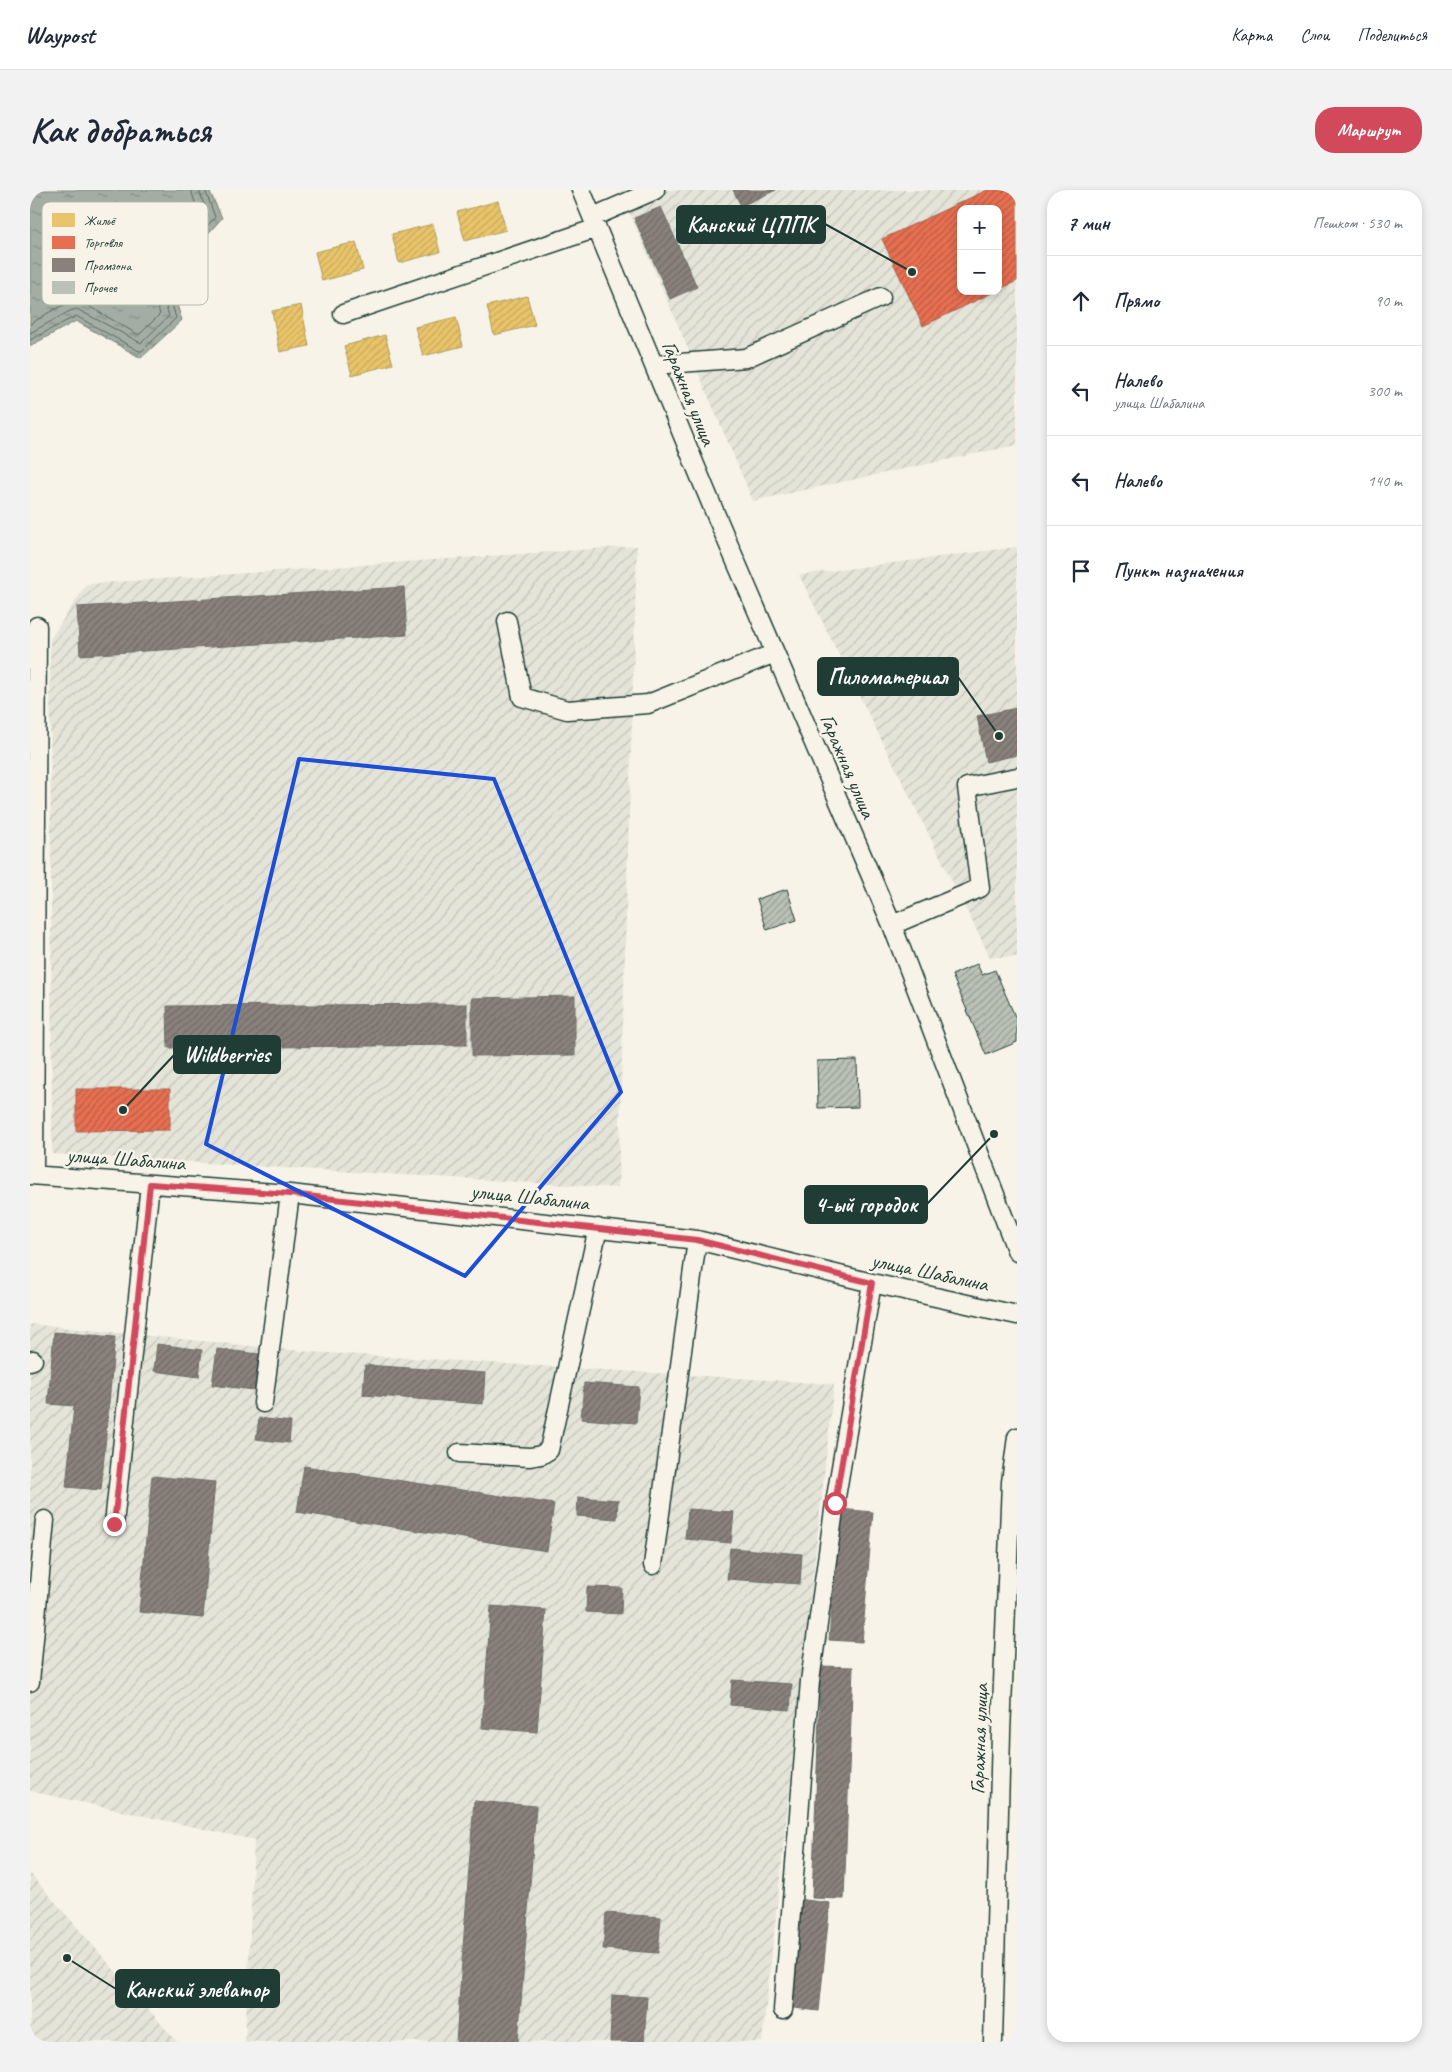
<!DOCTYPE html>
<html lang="ru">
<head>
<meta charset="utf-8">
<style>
  body { margin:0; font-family:Caveat,sans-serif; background:#f2f2f3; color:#1f2937 }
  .controls { position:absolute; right:15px; top:15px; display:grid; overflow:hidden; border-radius:10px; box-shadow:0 2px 8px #0003 }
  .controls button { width:45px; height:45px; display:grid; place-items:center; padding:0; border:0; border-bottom:1px solid #e0e1e3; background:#fff; color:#1f2937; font:25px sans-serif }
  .stop { position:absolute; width:15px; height:15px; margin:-11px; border:4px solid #d1495b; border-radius:50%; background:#fff }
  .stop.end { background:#d1495b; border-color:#fff; box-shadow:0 1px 5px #0008 }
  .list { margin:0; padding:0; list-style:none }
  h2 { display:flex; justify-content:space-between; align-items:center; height:65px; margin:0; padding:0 20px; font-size:21px }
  h2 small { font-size:16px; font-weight:400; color:#747a83 }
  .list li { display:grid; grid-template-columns:32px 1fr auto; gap:15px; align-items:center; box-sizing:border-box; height:90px; padding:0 20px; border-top:1px solid #e0e1e3 }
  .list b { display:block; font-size:19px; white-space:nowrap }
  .list p { margin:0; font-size:16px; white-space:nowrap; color:#747a83 }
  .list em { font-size:16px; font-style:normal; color:#747a83 }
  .icon { flex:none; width:28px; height:28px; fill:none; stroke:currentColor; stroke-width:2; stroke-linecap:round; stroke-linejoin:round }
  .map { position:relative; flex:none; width:987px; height:1852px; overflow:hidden; border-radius:20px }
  header { display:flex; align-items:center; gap:30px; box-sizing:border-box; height:70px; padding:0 25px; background:#fff; border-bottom:1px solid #e0e1e3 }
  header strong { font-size:24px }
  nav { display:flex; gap:28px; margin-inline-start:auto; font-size:18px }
  .intro { display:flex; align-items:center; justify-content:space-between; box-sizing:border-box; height:120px; padding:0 30px }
  h1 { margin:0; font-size:35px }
  .button { padding:12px 22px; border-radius:20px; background:#d1495b; color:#fff; font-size:18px; font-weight:700 }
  main { display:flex; gap:30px; padding:0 30px }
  aside { flex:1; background:#fff; border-radius:20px; box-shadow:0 2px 8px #0003 }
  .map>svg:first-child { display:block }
  .industrial { fill:url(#industrial-furrows); fill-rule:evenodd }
  .water { fill:url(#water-ripples); stroke:#6f8077 }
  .homes { fill:url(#homes-hatch); stroke:#ac9c5a }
  .shops { fill:url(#shops-hatch); stroke:#ab6048 }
  .industry { fill:url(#industry-hatch); stroke:#6a6d66 }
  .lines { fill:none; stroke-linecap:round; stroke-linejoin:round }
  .shore { stroke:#546a60; stroke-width:1 }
  .building { fill:url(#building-hatch); stroke:#1f3d34 }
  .minor-casing { stroke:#1f3d34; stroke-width:21 }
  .minor { stroke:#f7f3e8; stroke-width:18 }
  .route { stroke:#d1495b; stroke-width:6 }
  .marked { fill:none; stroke:#1d4ed8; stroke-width:4; stroke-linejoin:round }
  .labels { text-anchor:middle; stroke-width:5; stroke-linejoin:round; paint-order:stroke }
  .street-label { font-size:21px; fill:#1f3d34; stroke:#f7f3e8 }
  .key { fill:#f7f3e8; stroke:#b6bcb2; stroke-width:1 }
  .key-label { font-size:14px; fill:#1f3d34 }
  .leader { fill:none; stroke:#1f3d34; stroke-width:2 }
  .callout-dot { fill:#1f3d34; stroke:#f7f3e8; stroke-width:2 }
  .callout { fill:#1f3d34; stroke:#1f3d34; stroke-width:2 }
  .callout-label { font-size:22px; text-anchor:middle; font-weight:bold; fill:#fff }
</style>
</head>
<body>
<header>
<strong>Waypost</strong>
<nav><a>Карта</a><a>Слои</a><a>Поделиться</a></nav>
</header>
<div class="intro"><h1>Как добраться</h1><a class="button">Маршрут</a></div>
<main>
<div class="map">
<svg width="987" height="1852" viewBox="0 0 987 1852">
  <defs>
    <pattern id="industrial-furrows" width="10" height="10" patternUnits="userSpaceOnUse" patternTransform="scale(1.25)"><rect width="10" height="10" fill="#e5e4d9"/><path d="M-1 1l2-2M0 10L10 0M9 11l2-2" fill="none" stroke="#c4c4bb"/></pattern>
    <pattern id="water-ripples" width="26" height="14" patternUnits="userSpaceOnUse" patternTransform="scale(1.25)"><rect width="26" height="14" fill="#a4ada3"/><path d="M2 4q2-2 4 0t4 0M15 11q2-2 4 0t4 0" fill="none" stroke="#858e86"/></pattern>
    <pattern id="homes-hatch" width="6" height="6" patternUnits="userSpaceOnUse" patternTransform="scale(1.25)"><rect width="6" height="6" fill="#e9c46a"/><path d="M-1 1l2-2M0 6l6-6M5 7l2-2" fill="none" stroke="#c7a95c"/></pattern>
    <pattern id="shops-hatch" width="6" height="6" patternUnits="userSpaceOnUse" patternTransform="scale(1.25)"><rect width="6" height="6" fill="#e76f51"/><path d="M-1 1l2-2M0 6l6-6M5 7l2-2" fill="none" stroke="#bb5c44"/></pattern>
    <pattern id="industry-hatch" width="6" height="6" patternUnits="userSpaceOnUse" patternTransform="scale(1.25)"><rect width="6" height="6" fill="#8a817c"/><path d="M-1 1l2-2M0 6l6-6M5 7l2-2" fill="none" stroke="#706b66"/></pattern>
    <pattern id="building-hatch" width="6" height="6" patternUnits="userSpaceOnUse" patternTransform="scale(1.25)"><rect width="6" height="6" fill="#bbc1b6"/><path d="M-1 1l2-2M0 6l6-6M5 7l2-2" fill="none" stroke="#979e95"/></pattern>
  </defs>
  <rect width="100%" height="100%" fill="#f7f3e8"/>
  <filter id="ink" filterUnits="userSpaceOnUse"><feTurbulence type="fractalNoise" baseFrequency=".02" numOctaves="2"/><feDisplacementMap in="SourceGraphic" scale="10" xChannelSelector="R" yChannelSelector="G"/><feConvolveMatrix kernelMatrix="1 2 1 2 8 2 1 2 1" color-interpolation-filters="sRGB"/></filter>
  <g filter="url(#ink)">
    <path class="industrial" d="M590 0H987V255L723 311ZM931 19H968V101H931Z
      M607 356 588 998 22 964 20 449 57 394Z
      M987 357V767H960L769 385Z
      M0 1134 281 1162 804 1194 732 1852H215L224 1650 0 1601Z
      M0 1683 147 1852H0Z"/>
    <path class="water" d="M0 0H179L192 28 138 88 152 130 111 168 46 131 0 156Z"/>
    <path class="homes" d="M468 11 476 40 435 51 427 22Z
      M403 34 410 62 369 73 362 44Z
      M326 52 333 80 292 91 285 62Z
      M497 106 505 135 464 145 457 116Z
      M271 115 279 156 250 162 242 121Z
      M426 127 433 156 393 166 385 137Z
      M355 145 363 174 322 185 314 156Z"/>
    <path class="shops" d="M957 0H987V91L968 100V19H931V101H966L893 136 852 49Z
      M46 899H140V940L46 941Z"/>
    <path class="industry" d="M703 0H746L711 16Z
      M631 17 667 97 640 109 604 28Z
      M374 397 377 445 50 465 47 417Z
      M987 518V565L956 572 947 526Z
      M545 806V865L442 866V808Z
      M437 814V855L138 858 137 816Z
      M24 1142 85 1147 71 1300 36 1297 44 1216 18 1214Z
      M127 1154 172 1160 169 1187 124 1181Z
      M187 1159 229 1164 224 1200 182 1195Z
      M335 1175 455 1183 453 1214 333 1205Z
      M554 1193 609 1197 606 1233 551 1229Z
      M229 1228 261 1232 259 1253 226 1249Z
      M274 1276 524 1314 517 1361 267 1322Z
      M122 1286 185 1292 173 1428 109 1422Z
      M548 1307 588 1310 587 1329 547 1326Z
      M658 1319 704 1322 701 1353 655 1349Z
      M809 1319 843 1322 832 1452 799 1450Z
      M700 1358 772 1364 770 1394 697 1389Z
      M557 1397 592 1398 591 1424 556 1422Z
      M461 1416 516 1420 507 1542 452 1538Z
      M791 1476 823 1477 814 1709 782 1708Z
      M702 1490 762 1494 760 1520 700 1515Z
      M444 1611 506 1616 488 1852H426Z
      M767 1709 800 1713 789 1821 756 1817Z
      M576 1723 631 1727 628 1763 573 1759Z
      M582 1805 617 1807 614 1852H580Z"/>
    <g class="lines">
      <path class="shore" d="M0 134C15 126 37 107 55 114L107 144H110L130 124 120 92 121 81 169 25 161 0
        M0 143 40 121 47 119 111 153 139 126 128 92 129 82 178 26 169 0
        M0 150 46 126 109 161H112L146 128 134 87 185 27 175 0"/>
    </g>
    <path class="building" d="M757 699 767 730 737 740 727 709Z
      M947 774 952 785 965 780 987 831V852L956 865 922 785Z
      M827 870 828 917 788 918 787 871Z"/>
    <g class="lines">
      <g class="minor-casing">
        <path id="minor" d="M551 0 685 323 862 735 987 1062
          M563 27 625 0
          M313 124 567 38
          M624 175 716 168 851 107
          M477 431 492 507 537 520 618 514 745 463
          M862 735 950 698 937 597 987 587
          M0 985 260 1004 667 1050 842 1093 987 1125
          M4 985 7 436
          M0 1171 3 1170
          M233 1213 260 1004
          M429 1263 500 1267 511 1265 519 1260 568 1038
          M84 1334 120 994
          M623 1375 667 1050
          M0 1492 15 1330
          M753 1820 780 1491 805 1313 842 1093
          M963 1852 971 1543 981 1292 987 1247"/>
      </g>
      <use href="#minor" class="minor"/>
    </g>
  </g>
  <g class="lines" filter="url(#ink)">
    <path class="route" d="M84 1334 120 994 260 1004 667 1050 842 1093 805 1313"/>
  </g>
  <path class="marked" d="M269 569 464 589 591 902 435 1086 176 954Z"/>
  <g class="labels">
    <g class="street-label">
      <text transform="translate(659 203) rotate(68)" y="7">Гаражная улица</text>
      <text transform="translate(818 576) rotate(67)" y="7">Гаражная улица</text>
      <text transform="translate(96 969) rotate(4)" y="7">улица Шабалина</text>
      <text transform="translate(500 1007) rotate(6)" y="7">улица Шабалина</text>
      <text transform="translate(900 1082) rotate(12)" y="7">улица Шабалина</text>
      <text transform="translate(949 1549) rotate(-88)" y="7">Гаражная улица</text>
    </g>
  </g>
  <rect x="12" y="12" width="166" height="103" rx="8" class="key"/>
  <rect x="22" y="23" width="23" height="14" fill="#e9c46a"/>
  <rect x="22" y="46" width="23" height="13" fill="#e76f51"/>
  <rect x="22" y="68" width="23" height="14" fill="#8a817c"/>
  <rect x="22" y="91" width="23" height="13" fill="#bbc1b6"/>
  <g class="key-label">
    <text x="54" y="35">Жильё</text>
    <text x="54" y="57">Торговля</text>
    <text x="54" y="80">Промзона</text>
    <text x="54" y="102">Прочее</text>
  </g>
  <path class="leader" d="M882 82L795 34M969 546L928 487M93 920L144 865M964 944L897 1014M37 1768L86 1799"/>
  <g class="callout-dot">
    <circle cx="882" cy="82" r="5"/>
    <circle cx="969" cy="546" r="5"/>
    <circle cx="93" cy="920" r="5"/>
    <circle cx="964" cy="944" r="5"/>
    <circle cx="37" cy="1768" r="5"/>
  </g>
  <g class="callout">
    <rect x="647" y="16" width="148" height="37" rx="5"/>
    <rect x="788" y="468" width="140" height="37" rx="5"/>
    <rect x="144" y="846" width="106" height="37" rx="5"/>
    <rect x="775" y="996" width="122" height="37" rx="5"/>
    <rect x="86" y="1780" width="163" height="37" rx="5"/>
  </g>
  <g class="callout-label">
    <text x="721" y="42">Канский ЦППК</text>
    <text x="858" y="494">Пиломатериал</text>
    <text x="197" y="872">Wildberries</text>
    <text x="836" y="1022">4-ый городок</text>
    <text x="167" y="1807">Канский элеватор</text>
  </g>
</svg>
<div class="controls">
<button>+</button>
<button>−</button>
</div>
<div class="stop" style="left:805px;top:1313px"></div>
<div class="stop end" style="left:84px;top:1334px"></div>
</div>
<aside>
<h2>7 мин<small>Пешком · 530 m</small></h2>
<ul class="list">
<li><svg class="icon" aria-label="ahead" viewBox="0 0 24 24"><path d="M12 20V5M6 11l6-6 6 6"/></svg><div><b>Прямо</b></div><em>90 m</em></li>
<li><svg class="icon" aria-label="left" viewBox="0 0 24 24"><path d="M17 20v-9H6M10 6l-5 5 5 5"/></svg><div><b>Налево</b><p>улица Шабалина</p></div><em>300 m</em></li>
<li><svg class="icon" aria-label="left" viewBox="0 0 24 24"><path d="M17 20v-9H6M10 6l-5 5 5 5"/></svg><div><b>Налево</b></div><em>140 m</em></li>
<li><svg class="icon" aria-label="arrive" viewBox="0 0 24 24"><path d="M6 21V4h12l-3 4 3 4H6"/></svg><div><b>Пункт назначения</b></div></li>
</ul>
</aside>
</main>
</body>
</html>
